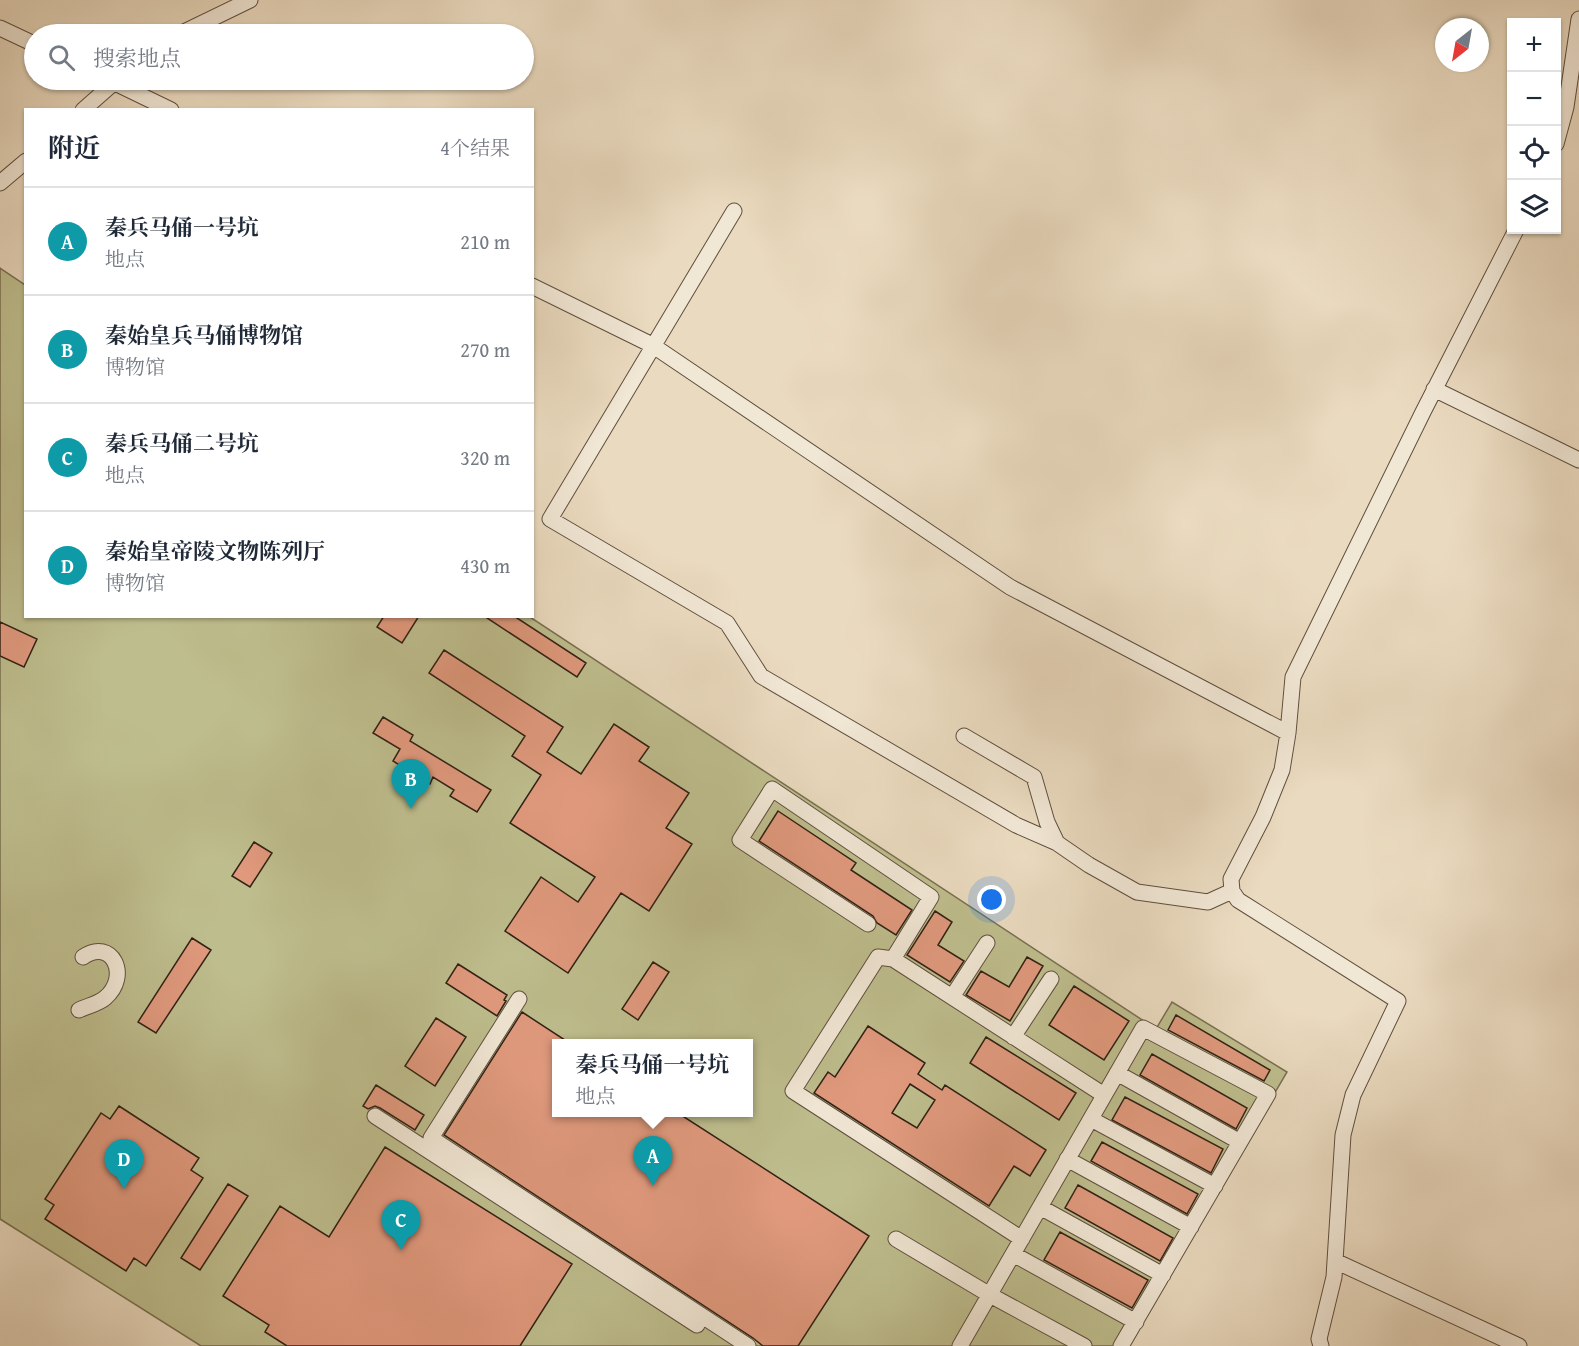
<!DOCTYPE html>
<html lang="zh">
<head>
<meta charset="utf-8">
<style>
  body { margin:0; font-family:"Gentium Book Plus","Noto Serif SC",serif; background:#f6f6f7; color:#1f2937 }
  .controls { position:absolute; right:18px; top:18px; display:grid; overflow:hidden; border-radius:0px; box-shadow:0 2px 4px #0004 }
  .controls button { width:54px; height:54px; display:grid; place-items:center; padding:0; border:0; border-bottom:2px solid #e0e1e3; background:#fff; color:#1f2937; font:30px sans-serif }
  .compass { position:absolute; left:1435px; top:18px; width:54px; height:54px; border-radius:50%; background:#fff; box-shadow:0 2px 4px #0004; rotate:211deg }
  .you { position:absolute; left:992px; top:900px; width:21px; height:21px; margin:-15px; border:4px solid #fff; border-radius:50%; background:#1a73e8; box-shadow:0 0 0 9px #1a73e833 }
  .badge { display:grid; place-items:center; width:39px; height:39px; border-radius:50%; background:#8f2418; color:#fff; font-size:20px; font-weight:700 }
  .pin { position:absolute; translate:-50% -50px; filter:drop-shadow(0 2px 3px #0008) }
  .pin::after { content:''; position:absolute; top:32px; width:21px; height:18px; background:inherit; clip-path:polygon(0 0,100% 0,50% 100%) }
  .popup { position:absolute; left:552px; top:1039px; width:201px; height:78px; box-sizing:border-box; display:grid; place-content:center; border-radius:0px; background:#fff; filter:drop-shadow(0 2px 4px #0005); font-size:20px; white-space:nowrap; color:#747a83 }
  .popup b { font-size:22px; color:#1f2937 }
  .popup::after { content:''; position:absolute; left:50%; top:100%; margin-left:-12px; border:12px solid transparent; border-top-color:#fff }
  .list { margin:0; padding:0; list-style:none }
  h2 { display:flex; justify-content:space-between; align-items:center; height:78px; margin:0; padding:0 24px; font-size:26px }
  h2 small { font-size:20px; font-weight:400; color:#747a83 }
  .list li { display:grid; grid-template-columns:39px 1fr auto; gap:18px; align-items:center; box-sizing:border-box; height:108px; padding:0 24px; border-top:2px solid #e0e1e3 }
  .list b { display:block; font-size:22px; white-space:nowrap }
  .list p { margin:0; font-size:20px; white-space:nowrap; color:#747a83 }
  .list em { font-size:20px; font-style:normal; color:#747a83 }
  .icon { flex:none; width:33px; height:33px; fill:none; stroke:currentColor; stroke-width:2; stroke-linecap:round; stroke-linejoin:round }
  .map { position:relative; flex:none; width:1579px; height:1346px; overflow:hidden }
  .search { position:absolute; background:#fff; box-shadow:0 2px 4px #0004; left:24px; top:24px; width:510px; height:66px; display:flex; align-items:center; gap:15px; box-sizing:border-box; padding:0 21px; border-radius:33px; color:#747a83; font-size:22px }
  .panel { position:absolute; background:#fff; box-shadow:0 2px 4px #0004; left:24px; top:108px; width:510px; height:510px; border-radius:0px }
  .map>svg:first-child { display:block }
  .green { fill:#bebd8d; stroke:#786f50; stroke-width:1.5; fill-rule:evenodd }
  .building { fill:#e0997d; stroke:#312114; stroke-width:1.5; fill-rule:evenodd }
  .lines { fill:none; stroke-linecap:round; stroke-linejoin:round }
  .minor-casing { stroke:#5f4f3f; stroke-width:17 }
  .minor { stroke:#f1e7d5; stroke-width:15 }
</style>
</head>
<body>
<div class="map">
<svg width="1579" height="1346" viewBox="0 0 1579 1346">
  <rect width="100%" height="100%" fill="#eadabf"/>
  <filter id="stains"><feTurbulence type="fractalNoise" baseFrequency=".00333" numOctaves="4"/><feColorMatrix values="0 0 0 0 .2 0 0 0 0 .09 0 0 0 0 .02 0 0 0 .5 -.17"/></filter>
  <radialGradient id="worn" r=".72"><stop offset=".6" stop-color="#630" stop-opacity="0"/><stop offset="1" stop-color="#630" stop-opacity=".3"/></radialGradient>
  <path class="green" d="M0 268 25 285 26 616 530 617 1156 1029 1172 1002 1287 1072 1127 1346H201L0 1219ZM557 1044H749V1112H557Z"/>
  <path class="building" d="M384 616H419L402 643 377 627Z
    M484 616H514L586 663 577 677Z
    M0 622 37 639 24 667 0 656Z
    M444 650 563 727 547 752 581 774 614 724 649 747 639 761 689 793 666 828 692 844 649 911 621 893 568 973 505 931 541 877 578 902 595 877 510 823 541 775 512 756 525 736 429 673Z
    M383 717 413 735 410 741 491 790 477 812 450 796 454 790 433 777 430 784 393 761 400 749 373 733Z
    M778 811 856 863 851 870 912 910 896 935 877 923 873 916 759 841Z
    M254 842 272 853 250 887 232 876Z
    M935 911 952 922 938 945 964 961 950 982 907 955Z
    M192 938 211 950 156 1033 138 1022Z
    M1027 957 1043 966 1010 1021 966 995 981 971 1009 987Z
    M653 962 669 972 638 1020 622 1009Z
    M458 964 507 995 504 1000 506 1001 497 1016 446 983Z
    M1074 986 1129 1021 1104 1060 1049 1025Z
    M522 1012 571 1044H557V1113H678L869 1236 798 1346H763L753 1338 444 1135Z
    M1176 1015 1270 1070 1264 1081 1168 1030Z
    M436 1018 466 1037 435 1086 405 1066Z
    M868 1026 925 1063 918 1074 942 1090 945 1085 1046 1150 1030 1176 1014 1166 989 1206 814 1093 828 1072 835 1077ZM910 1084 935 1100 917 1128 892 1113Z
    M986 1037 1076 1093 1059 1120 970 1063Z
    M1152 1054 1247 1108 1236 1129 1140 1075Z
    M376 1085 424 1115 415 1130 380 1108 375 1106 368 1109 363 1106Z
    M1125 1097 1223 1149 1211 1173 1112 1120Z
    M119 1106 199 1158 191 1170 203 1178 146 1266 134 1258 126 1271 45 1219 54 1205 45 1199 101 1113 110 1119Z
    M1102 1142 1198 1194 1187 1214 1091 1161Z
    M385 1147 572 1264 520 1346H287L265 1332 269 1325 223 1296 280 1206 329 1237Z
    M228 1184 248 1196 200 1270 181 1258Z
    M1078 1185 1173 1238 1160 1261 1065 1208Z
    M1060 1232 1148 1280 1132 1308 1044 1260Z"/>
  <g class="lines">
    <g class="minor-casing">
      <path id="minor" d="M0 28 34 44
        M180 34 250 0
        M109 80 171 110
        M83 110 117 80
        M1556 144 1566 107 1579 19
        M0 183 26 161
        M734 211 550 519 727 623 761 676 1016 825 1057 843
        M532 286 652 345 1010 587 1288 733
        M1434 389 1579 460
        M964 736 1034 777 1047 822 1057 843 1089 865 1137 892 1208 902 1232 891
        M868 924 740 840 772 789 931 897 893 959
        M952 997 987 943
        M519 999 431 1138 748 1346
        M79 1010C87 1006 98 1004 105 998 131 976 112 937 83 957
        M1013 1037 1051 979
        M1117 1073 1240 1142
        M375 1116 697 1325
        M1091 1119 1215 1186
        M1067 1159 1191 1227
        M1040 1207 1163 1275
        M896 1239 990 1295 1084 1346
        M1022 1239 793 1091 878 957 893 959 1104 1095
        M1013 1254 1136 1322
        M1335 1261 1519 1346
        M960 1346 1143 1028 1268 1094 1121 1346
        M1321 1346 1319 1339 1334 1277 1343 1135 1353 1095 1398 1001 1238 900 1232 891 1231 879 1263 817 1282 770 1288 733 1293 677 1423 412 1516 230"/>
    </g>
    <use href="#minor" class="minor"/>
  </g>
  <rect width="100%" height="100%" filter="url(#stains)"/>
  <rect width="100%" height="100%" fill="url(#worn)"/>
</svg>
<div class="controls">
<button>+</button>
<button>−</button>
<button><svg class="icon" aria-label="locate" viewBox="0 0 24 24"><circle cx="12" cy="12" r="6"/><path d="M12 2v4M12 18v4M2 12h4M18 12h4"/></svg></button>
<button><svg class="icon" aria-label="layers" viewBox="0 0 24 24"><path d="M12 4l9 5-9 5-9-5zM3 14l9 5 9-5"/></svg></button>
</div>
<svg class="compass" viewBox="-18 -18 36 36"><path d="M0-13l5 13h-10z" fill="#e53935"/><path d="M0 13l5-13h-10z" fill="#747a83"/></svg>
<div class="you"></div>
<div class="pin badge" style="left:653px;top:1186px;background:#0f9aa8">A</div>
<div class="popup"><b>秦兵马俑一号坑</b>地点</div>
<div class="pin badge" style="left:411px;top:809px;background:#0f9aa8">B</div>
<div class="pin badge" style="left:401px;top:1250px;background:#0f9aa8">C</div>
<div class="pin badge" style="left:124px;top:1189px;background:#0f9aa8">D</div>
<div class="search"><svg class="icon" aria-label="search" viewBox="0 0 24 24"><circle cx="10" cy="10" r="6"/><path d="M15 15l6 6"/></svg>搜索地点</div>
<section class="panel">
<h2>附近<small>4个结果</small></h2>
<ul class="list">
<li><span class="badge" style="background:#0f9aa8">A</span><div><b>秦兵马俑一号坑</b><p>地点</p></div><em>210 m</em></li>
<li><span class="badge" style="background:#0f9aa8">B</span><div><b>秦始皇兵马俑博物馆</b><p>博物馆</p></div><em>270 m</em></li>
<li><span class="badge" style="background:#0f9aa8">C</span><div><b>秦兵马俑二号坑</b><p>地点</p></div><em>320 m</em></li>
<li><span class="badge" style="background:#0f9aa8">D</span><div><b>秦始皇帝陵文物陈列厅</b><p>博物馆</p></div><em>430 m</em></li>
</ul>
</section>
</div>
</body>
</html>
